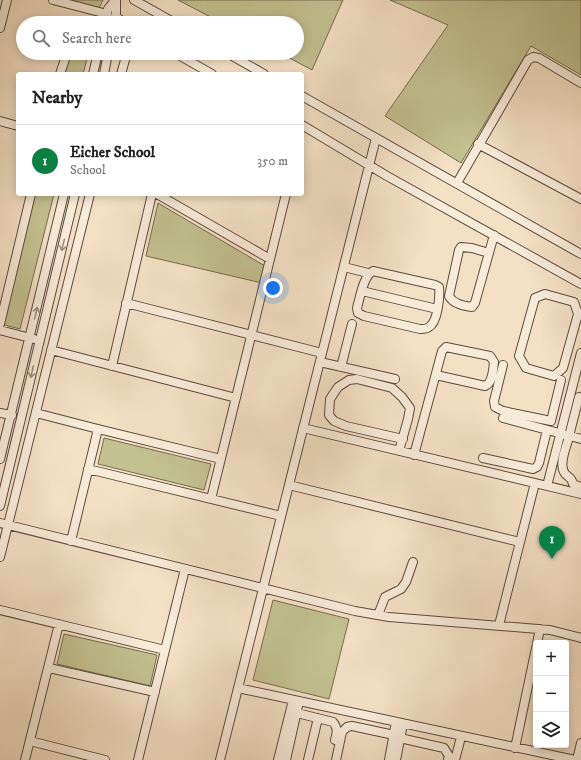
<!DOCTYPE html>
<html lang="en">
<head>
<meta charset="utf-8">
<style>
  body { margin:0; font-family:"IM FELL DW Pica",serif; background:#f6f6f6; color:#222 }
  .controls { position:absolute; right:12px; bottom:12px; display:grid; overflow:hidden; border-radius:4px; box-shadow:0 2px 10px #0003 }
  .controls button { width:36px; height:36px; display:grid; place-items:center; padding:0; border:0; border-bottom:1px solid #e0e0e0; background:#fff; color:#222; font:20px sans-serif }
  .you { position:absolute; left:273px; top:288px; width:14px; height:14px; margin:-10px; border:3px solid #fff; border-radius:50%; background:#1a73e8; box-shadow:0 0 0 6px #1a73e833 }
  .badge { display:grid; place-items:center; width:26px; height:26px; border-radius:50%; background:#0b8043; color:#fff; font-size:13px; font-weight:700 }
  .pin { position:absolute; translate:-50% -33px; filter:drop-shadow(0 1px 2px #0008) }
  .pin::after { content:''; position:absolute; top:21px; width:14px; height:12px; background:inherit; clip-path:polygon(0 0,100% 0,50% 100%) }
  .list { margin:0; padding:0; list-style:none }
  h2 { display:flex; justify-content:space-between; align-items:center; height:52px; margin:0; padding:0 16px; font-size:17px }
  h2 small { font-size:13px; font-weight:400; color:#767676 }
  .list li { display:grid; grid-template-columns:26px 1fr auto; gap:12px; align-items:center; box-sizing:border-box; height:72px; padding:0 16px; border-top:1px solid #e0e0e0 }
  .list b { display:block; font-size:15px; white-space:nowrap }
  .list p { margin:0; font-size:13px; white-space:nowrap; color:#767676 }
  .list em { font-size:13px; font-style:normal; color:#767676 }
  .icon { flex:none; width:22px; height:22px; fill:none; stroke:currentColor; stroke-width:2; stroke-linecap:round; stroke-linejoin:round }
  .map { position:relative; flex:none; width:581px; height:760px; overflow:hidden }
  .search { position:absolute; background:#fff; box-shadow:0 2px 10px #0003; left:16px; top:16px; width:288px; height:44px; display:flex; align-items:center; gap:10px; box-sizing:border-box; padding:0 14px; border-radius:22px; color:#767676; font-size:15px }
  .panel { position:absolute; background:#fff; box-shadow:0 2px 10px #0003; left:16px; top:72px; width:288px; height:124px; border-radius:4px }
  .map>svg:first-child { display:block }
  .green { fill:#c2c190; stroke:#766d4f }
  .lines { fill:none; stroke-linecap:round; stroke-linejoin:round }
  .minor-casing { stroke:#5d4b3c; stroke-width:10 }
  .minor { stroke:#f8ecd9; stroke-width:8 }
  .oneway { stroke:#9c8d7e }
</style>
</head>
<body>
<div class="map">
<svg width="581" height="760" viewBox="0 0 581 760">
  <rect width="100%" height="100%" fill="#f4e1c4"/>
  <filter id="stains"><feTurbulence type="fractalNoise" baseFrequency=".005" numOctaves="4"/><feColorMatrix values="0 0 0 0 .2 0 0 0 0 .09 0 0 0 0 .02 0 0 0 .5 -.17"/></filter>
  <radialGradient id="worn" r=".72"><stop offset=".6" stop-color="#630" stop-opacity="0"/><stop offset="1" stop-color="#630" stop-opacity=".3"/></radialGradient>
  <path class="green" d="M70 0H103L99 8Z
    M178 0H343L312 70 280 53H297V23H222Z
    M390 0H581V75L531 46 461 163 385 116 448 25Z
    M68 54 87 59 83 74H63Z
    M33 194H54L20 329 1 324Z
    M158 203 265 266 262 283 146 256Z
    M104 438 211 464 204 490 98 464Z
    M273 600 349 619 329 699 253 680Z
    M64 634 157 655 150 686 57 664Z"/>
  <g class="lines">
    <g class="minor-casing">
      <path id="minor" d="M53 0 107 14
        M134 0 175 23
        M115 16 125 23
        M105 23 108 9 115 0
        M114 23 116 13V0
        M0 28 7 0
        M88 53 97 55
        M175 53 212 74
        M227 53 264 74
        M60 74 67 53
        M93 74 98 53
        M104 74 108 53
        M121 74 127 53
        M302 96 581 254
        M0 121 18 126
        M302 125 387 176 581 284
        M478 144 581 199
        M457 183 528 60 533 57 539 58 581 83
        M157 194 270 259
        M489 253 472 248 461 247 459 250 449 296C453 304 463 306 472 307L475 303 494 235
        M344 267 368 273
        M373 271 435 285 439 287C440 296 438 322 429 327 427 329 423 329 420 329L364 316 358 313 357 308C360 298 363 276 373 271Z
        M362 291 437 309
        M545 294 574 302 578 314 563 368 554 376 526 368 519 356 535 298Z
        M126 303 322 353
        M0 324 31 194
        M0 330 34 339
        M51 350 236 398
        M320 362 395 379
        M503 365 494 401 495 407 503 411 551 421 561 380
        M112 366 152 194
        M341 367 352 324
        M0 413 12 415
        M36 413 98 429 221 459
        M503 418 581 439
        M303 428 581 494
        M569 436 579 397
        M568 440C566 448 559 463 564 472 567 478 571 475 573 484L581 487
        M399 451 408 419 410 408 402 397 392 388 357 379 349 380 338 387 330 399 329 415 334 421 346 426 403 439
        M414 455 442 351 446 347 490 356 494 362C493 370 493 383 485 386L436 375
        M483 458 533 469 537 467 539 463 547 430
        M0 459 64 194
        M88 469 281 516
        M289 485 520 542
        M547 486 581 353
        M211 499 286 194
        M0 506 75 194
        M0 523 355 611 389 617 550 630 581 638
        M71 541 98 429
        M0 557 90 194
        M0 610 165 650
        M378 615 385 597 401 589 406 582 413 562
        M499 625 535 483
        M537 643 540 629
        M49 668 155 692
        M238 688 575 760
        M297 713 333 722C338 728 337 733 335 740
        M400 738 444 748 449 756 448 760
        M30 741 105 760
        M515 748 536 648
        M25 760 59 624
        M138 760 185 569
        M220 760 376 138
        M278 760 293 700
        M286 760 299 702
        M308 760 318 718
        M336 760 342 732 347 727 352 726 394 735
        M389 760 396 722
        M396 760 403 724
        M455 760 461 737
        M577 760 581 743"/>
    </g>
    <use href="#minor" class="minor"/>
  </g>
  <defs><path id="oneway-shaft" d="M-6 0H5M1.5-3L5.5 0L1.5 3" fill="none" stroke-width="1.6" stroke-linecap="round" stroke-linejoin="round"/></defs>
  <g class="oneway">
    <use href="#oneway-shaft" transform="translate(63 245) rotate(104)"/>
    <use href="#oneway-shaft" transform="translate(36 313) rotate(-76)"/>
    <use href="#oneway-shaft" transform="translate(32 372) rotate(103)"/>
  </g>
  <rect width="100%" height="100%" filter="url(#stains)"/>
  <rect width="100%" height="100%" fill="url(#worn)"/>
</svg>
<div class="controls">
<button>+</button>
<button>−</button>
<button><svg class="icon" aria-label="layers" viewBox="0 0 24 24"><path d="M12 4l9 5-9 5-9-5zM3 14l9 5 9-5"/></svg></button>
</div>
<div class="you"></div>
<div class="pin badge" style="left:552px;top:559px">1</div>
<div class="search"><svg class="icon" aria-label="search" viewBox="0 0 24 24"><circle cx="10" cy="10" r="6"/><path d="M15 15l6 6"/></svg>Search here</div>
<section class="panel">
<h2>Nearby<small></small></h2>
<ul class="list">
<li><span class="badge">1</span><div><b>Eicher School</b><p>School</p></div><em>350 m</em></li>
</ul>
</section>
</div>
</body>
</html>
